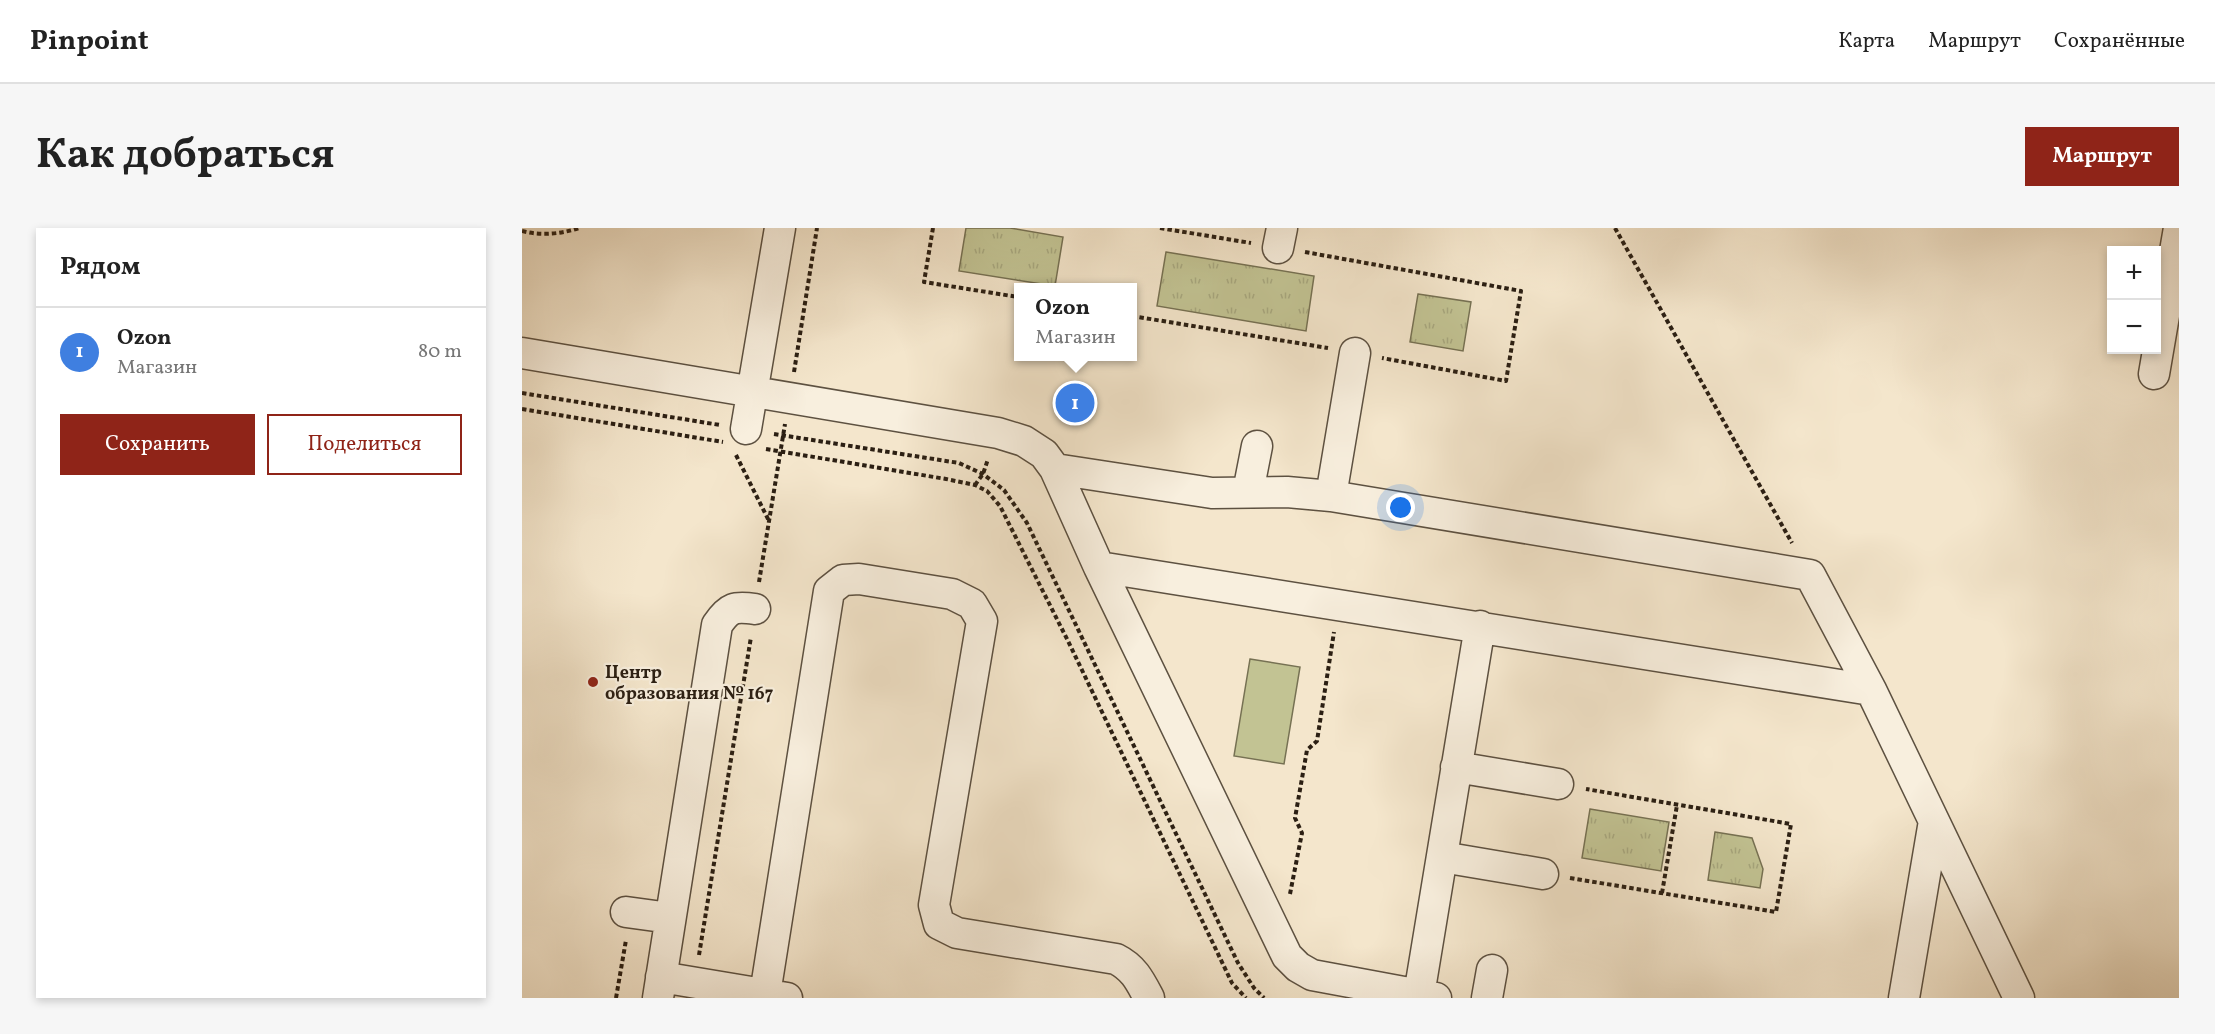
<!DOCTYPE html>
<html lang="ru">
<head>
<meta charset="utf-8">
<style>
  body { margin:0; font-family:Vollkorn,serif; background:#f6f6f6; color:#222 }
  .controls { position:absolute; right:18px; top:18px; display:grid; overflow:hidden; border-radius:0px; box-shadow:0 3px 9px #0003 }
  .controls button { width:54px; height:54px; display:grid; place-items:center; padding:0; border:0; border-bottom:2px solid #e0e0e0; background:#fff; color:#222; font:30px sans-serif }
  .you { position:absolute; left:879px; top:280px; width:21px; height:21px; margin:-15px; border:4px solid #fff; border-radius:50%; background:#1a73e8; box-shadow:0 0 0 9px #1a73e833 }
  .badge { display:grid; place-items:center; width:39px; height:39px; border-radius:50%; background:#8f2418; color:#fff; font-size:20px; font-weight:700 }
  .pin { position:absolute; translate:-50% -50%; border:3px solid #fff; box-shadow:0 2px 6px #0006 }
  .popup { position:absolute; left:492px; top:55px; width:123px; height:78px; box-sizing:border-box; display:grid; place-content:center; border-radius:0px; background:#fff; filter:drop-shadow(0 2px 4px #0005); font-size:20px; white-space:nowrap; color:#767676 }
  .popup b { font-size:22px; color:#222 }
  .popup::after { content:''; position:absolute; left:50%; top:100%; margin-left:-12px; border:12px solid transparent; border-top-color:#fff }
  .list { margin:0; padding:0; list-style:none }
  h2 { display:flex; justify-content:space-between; align-items:center; height:78px; margin:0; padding:0 24px; font-size:26px }
  h2 small { font-size:20px; font-weight:400; color:#767676 }
  .list li { display:grid; grid-template-columns:39px 1fr auto; gap:18px; align-items:center; box-sizing:border-box; height:90px; padding:0 24px; border-top:2px solid #e0e0e0 }
  .list b { display:block; font-size:22px; white-space:nowrap }
  .list p { margin:0; font-size:20px; white-space:nowrap; color:#767676 }
  .list em { font-size:20px; font-style:normal; color:#767676 }
  .actions { display:flex; gap:12px; padding:18px 24px }
  .actions a { flex:1; padding:14px 0; border:2px solid #8f2418; border-radius:0px; text-align:center; font-size:21px; color:#8f2418 }
  .actions .main { background:#8f2418; color:#fff }
  .map { position:relative; flex:none; width:1657px; height:770px; overflow:hidden; border-radius:0px }
  header { display:flex; align-items:center; gap:36px; box-sizing:border-box; height:84px; padding:0 30px; background:#fff; border-bottom:2px solid #e0e0e0 }
  header strong { font-size:28px }
  nav { display:flex; gap:33px; margin-inline-start:auto; font-size:21px }
  .intro { display:flex; align-items:center; justify-content:space-between; box-sizing:border-box; height:144px; padding:0 36px }
  h1 { margin:0; font-size:42px }
  .button { padding:15px 27px; border-radius:0px; background:#8f2418; color:#fff; font-size:21px; font-weight:700 }
  main { display:flex; gap:36px; padding:0 36px }
  aside { flex:1; background:#fff; border-radius:0px; box-shadow:0 3px 9px #0003 }
  .map>svg:first-child { display:block }
  .park { fill:url(#park-tufts); stroke:#767153; stroke-width:1.5 }
  .pitch { fill:#c2c393; stroke:#767153; stroke-width:1.5 }
  .lines { fill:none; stroke-linecap:round; stroke-linejoin:round }
  .minor-casing { stroke:#5d5141; stroke-width:33 }
  .path { stroke:#2b1f13; stroke-width:4; stroke-dasharray:4.5 3; stroke-linecap:butt }
  .minor { stroke:#f8efde; stroke-width:30 }
  .poi-dot { fill:#8f2418; stroke:#f8efde; stroke-width:2 }
  .labels { text-anchor:middle; stroke-width:4.5; stroke-linejoin:round; paint-order:stroke }
  .poi-label { font-size:18px; font-weight:bold; fill:#2b1f13; stroke:#f8efde; text-anchor:start }
</style>
</head>
<body>
<header>
<strong>Pinpoint</strong>
<nav><a>Карта</a><a>Маршрут</a><a>Сохранённые</a></nav>
</header>
<div class="intro"><h1>Как добраться</h1><a class="button">Маршрут</a></div>
<main>
<aside>
<h2>Рядом<small></small></h2>
<ul class="list">
<li><span class="badge" style="background:#3f7fe0">1</span><div><b>Ozon</b><p>Магазин</p></div><em>80 m</em></li>
</ul>
<div class="actions"><a class="main">Сохранить</a><a>Поделиться</a></div>
</aside>
<div class="map">
<svg width="1657" height="770" viewBox="0 0 1657 770">
  <defs>
    <pattern id="park-tufts" width="24" height="20" patternUnits="userSpaceOnUse" patternTransform="scale(1.5)"><rect width="24" height="20" fill="#c2c393"/><path d="M3 7l-1-3M5 7V3M7 7l1-3M15 17l-1-3M17 17v-4M19 17l1-3" fill="none" stroke="#a7a77e"/></pattern>
  </defs>
  <rect width="100%" height="100%" fill="#f4e6cc"/>
  <filter id="stains"><feTurbulence type="fractalNoise" baseFrequency=".00333" numOctaves="4"/><feColorMatrix values="0 0 0 0 .2 0 0 0 0 .09 0 0 0 0 .02 0 0 0 .5 -.17"/></filter>
  <radialGradient id="worn" r=".72"><stop offset=".6" stop-color="#630" stop-opacity="0"/><stop offset="1" stop-color="#630" stop-opacity=".3"/></radialGradient>
  <path class="park" d="M444 0H488L541 9 533 58 437 43Z
    M644 24 792 48 784 103 635 78Z
    M896 66 949 74 941 123 888 114Z
    M1068 581 1147 594 1139 643 1060 630Z
    M1193 604 1230 610 1241 641 1238 660 1186 652Z"/>
  <path class="pitch" d="M728 431 778 439 762 536 712 528Z"/>
  <g class="lines">
    <g class="minor-casing">
      <path id="minor" d="M756 20 760 0
        M0 125 476 205 502 213 522 226 533 241 577 339 765 728 776 739 790 747 914 770
        M1632 146 1657 0
        M224 201 258 0
        M533 241 690 265 765 264 809 268 1288 347 1349 462 1497 770
        M726 264 735 218
        M809 268 833 125
        M577 339 1349 462
        M934 539 1036 556
        M920 629 1021 646
        M104 684 148 690
        M139 749 265 770
        M243 766 307 363 321 352 337 351 430 366 450 376 460 393 412 677 417 696 435 705 594 731C612 740 618 753 627 770
        M897 767 958 398
        M136 770 195 397C207 379 213 378 233 381
        M965 770 970 742
        M1382 770 1412 593"/>
    </g>
    <path class="path" d="M411 0 402 54 496 69
      M638 0 729 15
      M1093 0 1270 315
      M0 3C19 8 39 6 57 0
      M783 24 999 63 984 153 860 130
      M610 88 806 120
      M272 144 295 0
      M0 165 198 197
      M0 181 201 214
      M252 206 437 235 461 246 482 262 505 295 716 735 732 760 742 770
      M244 221 424 251 453 257 465 263 478 278 546 413 710 755 724 770
      M214 227 247 293
      M453 257 461 246 466 231
      M237 354 263 196
      M1048 650 1254 684 1269 596 1064 561
      M1140 665 1155 577
      M768 666 780 605 773 590 785 522 795 513 812 404
      M177 727 229 409
      M94 770 104 712"/>
    <use href="#minor" class="minor"/>
  </g>
  <circle class="poi-dot" cx="71" cy="454" r="6"/>
  <g class="labels">
    <g class="poi-label">
      <text x="83" y="450">Центр<tspan x="83" dy="21">образования № 167</tspan></text>
    </g>
  </g>
  <rect width="100%" height="100%" filter="url(#stains)"/>
  <rect width="100%" height="100%" fill="url(#worn)"/>
</svg>
<div class="controls">
<button>+</button>
<button>−</button>
</div>
<div class="you"></div>
<div class="pin badge" style="left:553px;top:175px;background:#3f7fe0">1</div>
<div class="popup"><b>Ozon</b>Магазин</div>
</div>
</main>
</body>
</html>
